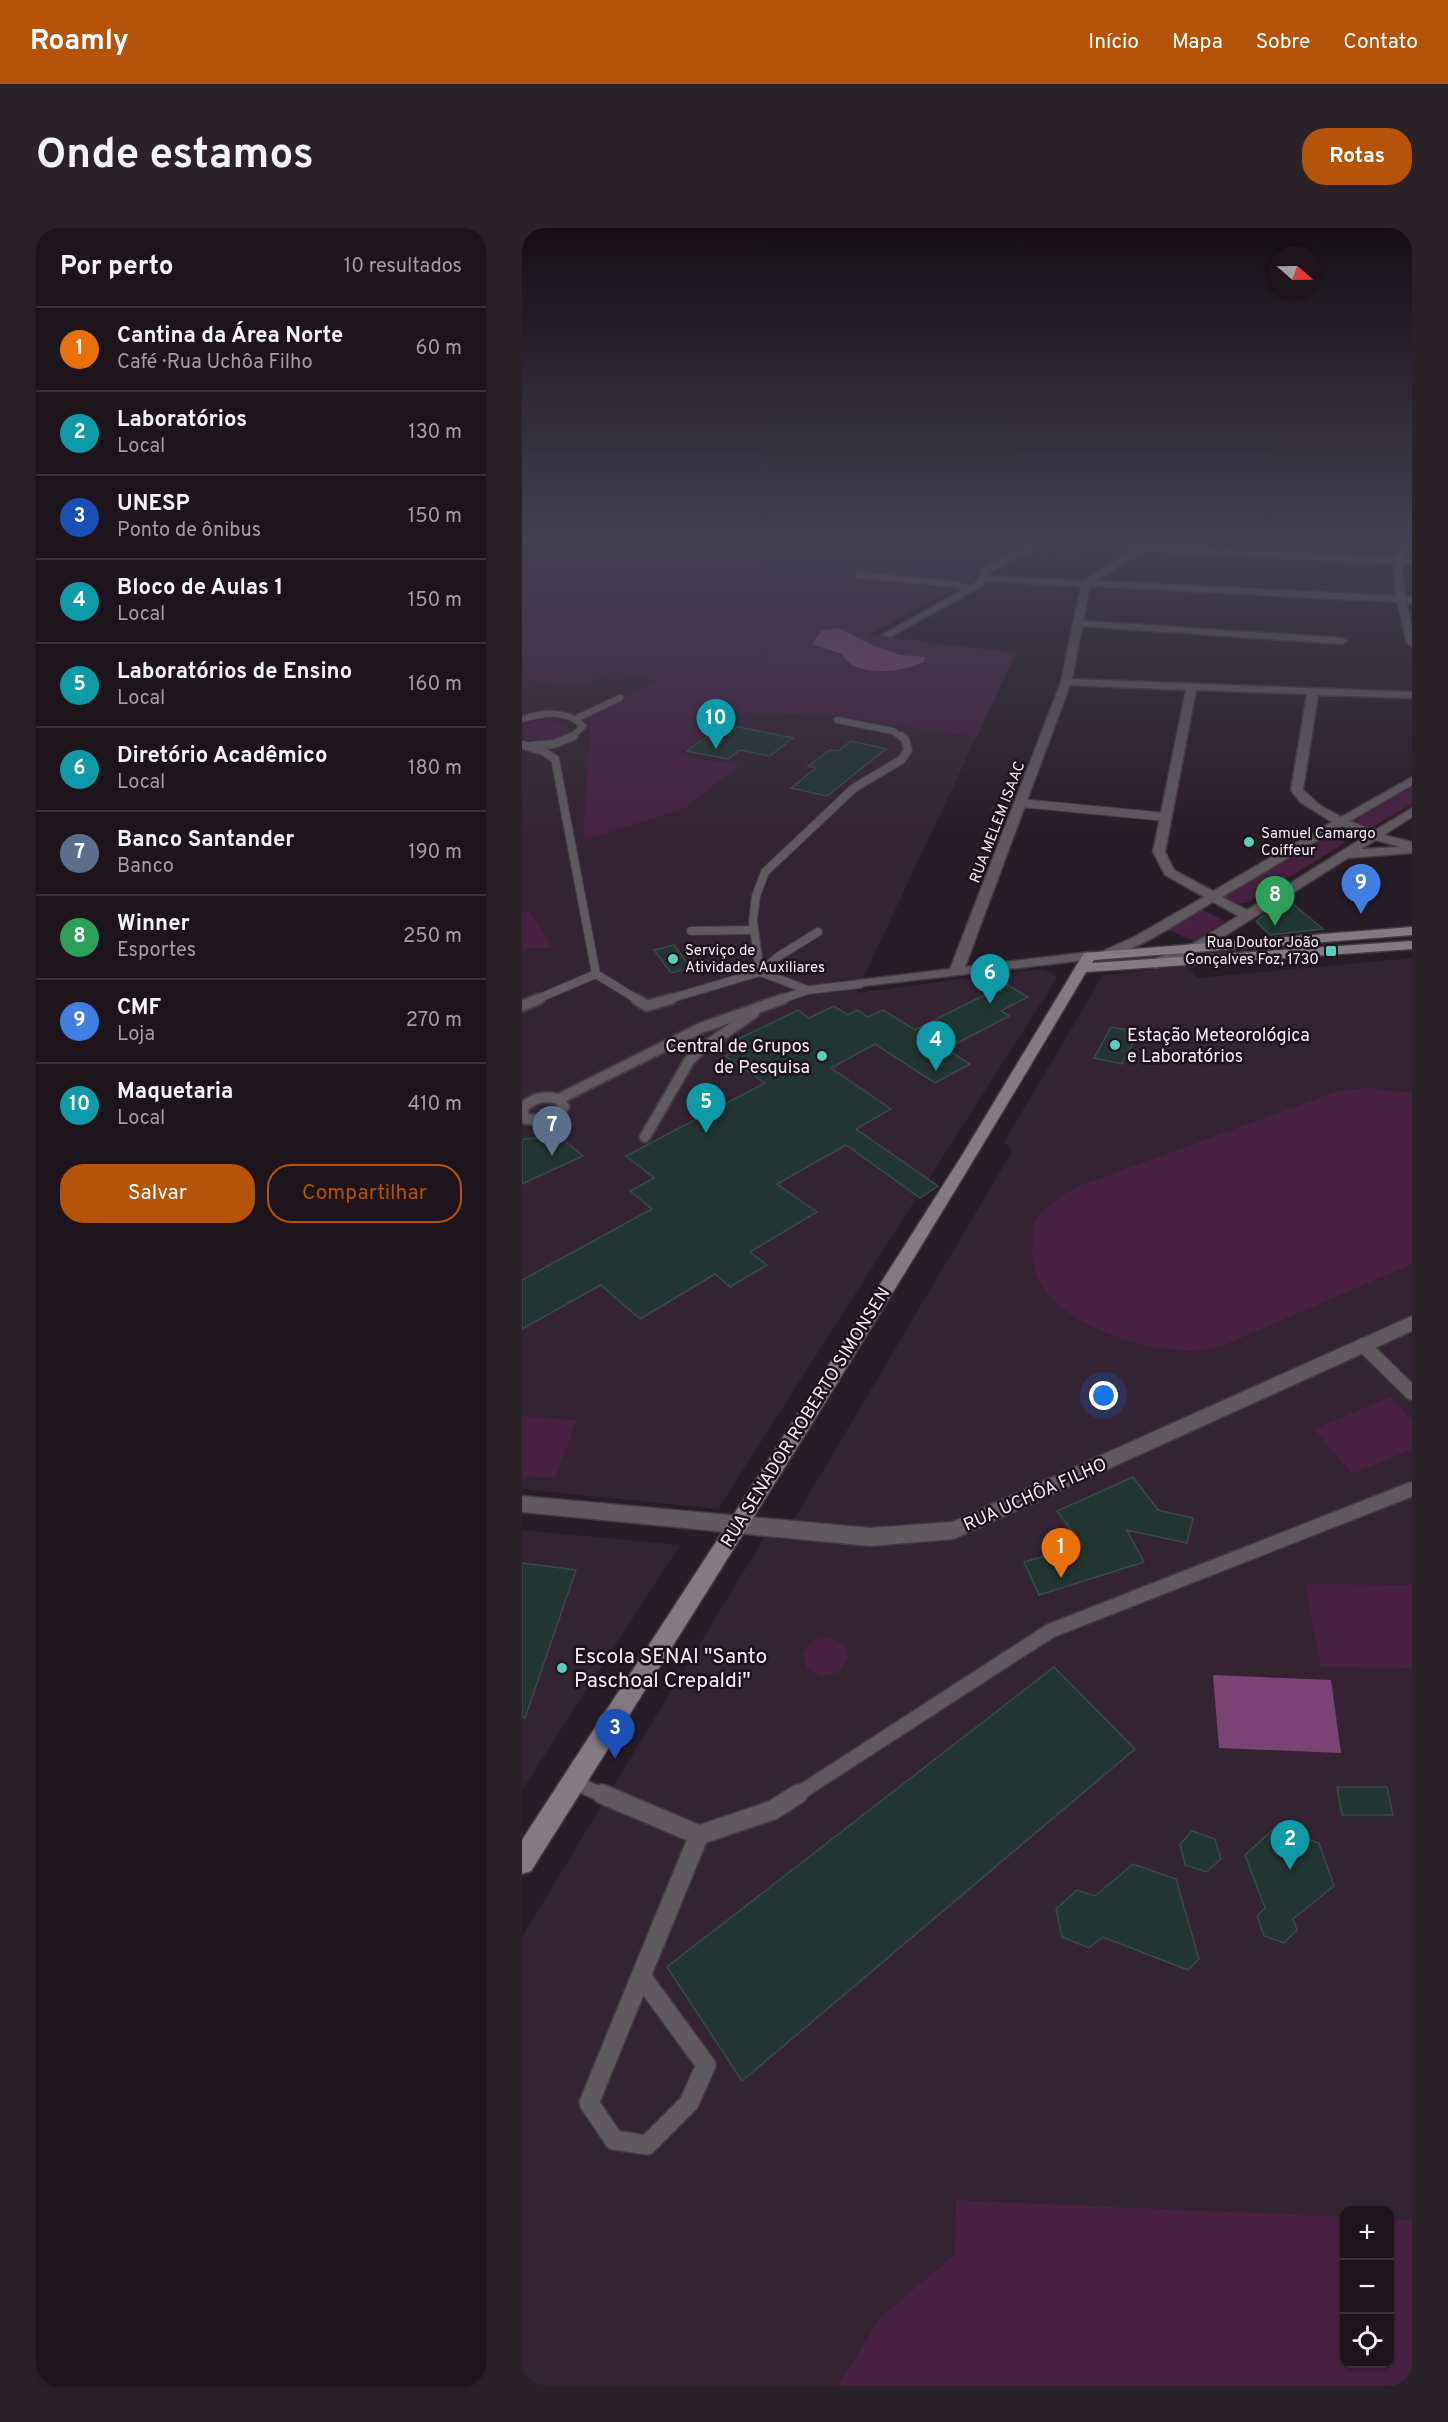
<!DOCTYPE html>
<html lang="pt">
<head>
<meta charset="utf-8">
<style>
  body { margin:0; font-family:Overpass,sans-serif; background:#2b2229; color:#f1f3f6 }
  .controls { position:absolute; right:18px; bottom:18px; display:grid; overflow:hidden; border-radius:12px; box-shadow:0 2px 4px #0004 }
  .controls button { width:54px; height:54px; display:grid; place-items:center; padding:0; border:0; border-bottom:2px solid #3c343b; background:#1e151c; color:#f1f3f6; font:30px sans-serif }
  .compass { position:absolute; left:746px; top:18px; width:54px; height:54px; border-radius:50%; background:#1e151c; box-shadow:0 2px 4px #0004; rotate:110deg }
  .you { position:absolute; left:582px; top:1168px; width:21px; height:21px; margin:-15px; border:4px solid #fff; border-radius:50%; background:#1a73e8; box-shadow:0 0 0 9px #1a73e833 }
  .badge { display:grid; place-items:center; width:39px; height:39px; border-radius:50%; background:#b45309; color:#fff; font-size:20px; font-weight:700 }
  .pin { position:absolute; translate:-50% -50px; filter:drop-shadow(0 2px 3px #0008) }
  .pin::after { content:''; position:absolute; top:32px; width:21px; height:18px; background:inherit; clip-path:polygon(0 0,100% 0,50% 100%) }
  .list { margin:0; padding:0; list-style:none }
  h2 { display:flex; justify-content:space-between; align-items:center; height:78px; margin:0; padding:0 24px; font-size:26px }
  h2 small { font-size:20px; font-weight:400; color:#a19fa3 }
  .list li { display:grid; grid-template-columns:39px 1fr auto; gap:18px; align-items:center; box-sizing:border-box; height:84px; padding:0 24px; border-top:2px solid #3c343b }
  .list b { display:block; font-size:22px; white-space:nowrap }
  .list p { margin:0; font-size:20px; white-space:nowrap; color:#a19fa3 }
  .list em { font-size:20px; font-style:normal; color:#a19fa3 }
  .actions { display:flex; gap:12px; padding:18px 24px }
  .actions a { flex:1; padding:14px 0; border:2px solid #b45309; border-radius:24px; text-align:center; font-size:21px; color:#b45309 }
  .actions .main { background:#b45309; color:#fff }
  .icon { flex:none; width:33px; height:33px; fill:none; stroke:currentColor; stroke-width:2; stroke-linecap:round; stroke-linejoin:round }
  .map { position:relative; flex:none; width:890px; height:2158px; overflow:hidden; border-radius:24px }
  header { display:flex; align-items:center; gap:36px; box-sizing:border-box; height:84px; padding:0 30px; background:#b45309; color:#fff }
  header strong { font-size:28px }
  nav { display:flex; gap:33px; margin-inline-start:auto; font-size:21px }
  .intro { display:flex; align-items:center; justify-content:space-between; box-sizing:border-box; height:144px; padding:0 36px }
  h1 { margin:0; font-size:42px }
  .button { padding:15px 27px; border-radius:24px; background:#b45309; color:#fff; font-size:21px; font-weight:700 }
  main { display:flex; gap:36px; padding:0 36px }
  aside { flex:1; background:#1e151c; border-radius:24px; box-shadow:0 2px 4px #0004 }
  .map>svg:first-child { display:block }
  .built { fill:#342332; fill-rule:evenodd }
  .green { fill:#462142 }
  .water { fill:#7a4474 }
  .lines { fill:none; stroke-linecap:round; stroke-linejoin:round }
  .stream { stroke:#7a4474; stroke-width:4 }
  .building { fill:#223532; stroke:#374b48; stroke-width:1.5 }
  .lane-far4-casing { stroke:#453943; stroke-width:8 }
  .lane-far3-casing { stroke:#453943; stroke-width:10 }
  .lane-far2-casing { stroke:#453943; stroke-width:14 }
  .lane-far1-casing { stroke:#453943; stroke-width:17 }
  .lane-casing { stroke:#453943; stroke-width:22 }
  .street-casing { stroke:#453943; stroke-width:3 }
  .secondary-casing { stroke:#453943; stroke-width:3 }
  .lane-far4 { stroke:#60595f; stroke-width:6 }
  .lane-far3 { stroke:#60595f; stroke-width:8 }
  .lane-far2 { stroke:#60595f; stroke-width:10 }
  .lane-far1 { stroke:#60595f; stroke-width:14 }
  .lane { stroke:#60595f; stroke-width:19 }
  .street { fill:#60595f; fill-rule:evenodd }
  .secondary { fill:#847a82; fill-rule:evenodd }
  .poi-dot { fill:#59cebe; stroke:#1e131c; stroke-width:2 }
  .labels { text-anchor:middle; stroke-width:5; stroke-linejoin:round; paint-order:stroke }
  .far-street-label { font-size:15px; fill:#f5edf4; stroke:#1e131c }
  .far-poi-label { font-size:15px; fill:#f5edf4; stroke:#1e131c; text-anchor:start }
  .poi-label { font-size:18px; fill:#f5edf4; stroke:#1e131c; text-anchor:start }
  .street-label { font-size:18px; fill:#f5edf4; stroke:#1e131c }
  .near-poi-label { font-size:21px; fill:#f5edf4; stroke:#1e131c; text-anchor:start }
</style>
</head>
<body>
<header>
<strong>Roamly</strong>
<nav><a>Início</a><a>Mapa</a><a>Sobre</a><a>Contato</a></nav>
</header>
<div class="intro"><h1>Onde estamos</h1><a class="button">Rotas</a></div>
<main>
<aside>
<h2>Por perto<small>10 resultados</small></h2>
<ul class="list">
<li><span class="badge" style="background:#e8710a">1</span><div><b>Cantina da Área Norte</b><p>Café · Rua Uchôa Filho</p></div><em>60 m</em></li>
<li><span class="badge" style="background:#0f9aa8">2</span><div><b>Laboratórios</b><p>Local</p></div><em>130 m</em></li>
<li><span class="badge" style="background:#1a4fb4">3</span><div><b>UNESP</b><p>Ponto de ônibus</p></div><em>150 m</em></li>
<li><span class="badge" style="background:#0f9aa8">4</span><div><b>Bloco de Aulas 1</b><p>Local</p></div><em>150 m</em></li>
<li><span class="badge" style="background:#0f9aa8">5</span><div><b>Laboratórios de Ensino</b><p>Local</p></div><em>160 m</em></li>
<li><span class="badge" style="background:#0f9aa8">6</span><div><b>Diretório Acadêmico</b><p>Local</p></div><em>180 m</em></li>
<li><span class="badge" style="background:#5c6f8a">7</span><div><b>Banco Santander</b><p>Banco</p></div><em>190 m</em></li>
<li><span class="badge" style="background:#2e9e5b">8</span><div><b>Winner</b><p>Esportes</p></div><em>250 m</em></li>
<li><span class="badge" style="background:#3f7fe0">9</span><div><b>CMF</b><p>Loja</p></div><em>270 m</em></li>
<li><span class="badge" style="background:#0f9aa8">10</span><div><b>Maquetaria</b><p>Local</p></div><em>410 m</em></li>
</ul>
<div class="actions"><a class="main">Salvar</a><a>Compartilhar</a></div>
</aside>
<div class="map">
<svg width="890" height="2158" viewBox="0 0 890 2158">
  <rect width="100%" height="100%" fill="#281c26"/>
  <path class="built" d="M14 309H519L458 340 448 354 345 407 494 425 334 765 517 741 528 744 535 750 196 1281 0 1261V310Z
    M890 730V2158H0V1709L248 1300 273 1290 489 925 488 919 482 914 581 747 663 738 676 750ZM822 1982H868V2136H822Z
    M0 1302 158 1317 0 1562Z"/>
  <path class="green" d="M0 309H519L458 340 448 354 345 407 494 425 455 509 315 488 211 484 157 527 217 537 163 580 61 613 69 488 132 453 87 443 64 458 0 452Z
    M580 309H890V312C878 314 873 319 868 330L708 318 622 317Z
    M15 492 42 494 48 501C38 515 15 515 0 510V498Z
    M890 559V576L849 600 832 593Z
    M805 607 818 609 823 615 727 674 714 676 703 672 704 665Z
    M678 681 704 693 672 713 644 701Z
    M8 684 30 720H0V685Z
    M847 860 890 865V1036L700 1118C691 1120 681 1123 672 1123 618 1124 509 1091 510 1023 511 1015 510 1007 511 1000 515 982 540 968 554 959L819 862Z
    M869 1169 890 1192V1221L830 1246 792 1201Z
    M0 1188 55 1192 33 1250 0 1248Z
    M783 1356 890 1357V1440L799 1439Z
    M307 1409 322 1416 326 1430 317 1444 300 1449 285 1441 281 1426 290 1413Z
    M434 1972 822 1989V2136H868V1991L890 1992V2158H315L359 2089 433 2026Z"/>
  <path class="water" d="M316 400 350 417 378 427 403 429 402 434C381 444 332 451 320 426L290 416 299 403Z
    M691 1447 809 1452 819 1525 697 1520Z"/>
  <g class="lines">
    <path class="stream" d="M0 310 14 309"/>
  </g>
  <path class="building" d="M547 309H557L562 313 573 315 545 331 517 325Z
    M202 496 271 510 248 528 218 522 206 531 165 523Z
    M329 513 364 521 305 568 269 560 294 540 286 538 308 522 316 523Z
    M765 671 801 701 748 707 734 693Z
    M152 717 169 740 149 745 132 722Z
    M484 756 506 769 479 783 487 788 424 821 448 836 413 855 353 816 309 840 369 881 334 901 416 958 398 970 324 917 255 956 295 984 228 1024 245 1037 208 1059 193 1046 118 1091 79 1057 0 1101V1052L130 981 108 963 132 950 104 928 243 855 203 828 215 823 206 816 276 782 287 790 312 778 326 787 336 782 346 789 361 782 393 802Z
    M589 799 617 804 600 836 572 830Z
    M31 903 61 928 0 956V911L16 910Z
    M611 1249 636 1282 671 1290 665 1315 605 1302 622 1334 517 1367 502 1334 560 1317 535 1283Z
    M0 1335 54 1342 3 1490 0 1489Z
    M532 1439 613 1521 220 1853 145 1739Z
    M815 1559H865L871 1587H820Z
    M753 1600 797 1615 812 1658 771 1691 775 1702 762 1715 742 1708 735 1688 743 1680 723 1627Z
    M670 1603 693 1611 699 1631 684 1644 663 1637 658 1616Z
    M611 1636 654 1651 677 1731 666 1742 581 1709 567 1720 540 1709 534 1681 555 1662 573 1668Z"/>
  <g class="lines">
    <g class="lane-far4-casing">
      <path id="lane-far4" d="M336 347 432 356 448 361
        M55 490 98 470
        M0 491C22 485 44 481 61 498L49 510
        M315 492 371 503 381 510"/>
    </g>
    <g class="lane-far3-casing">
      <path id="lane-far3" d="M1 517 21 523 33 531 74 746 116 772
        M10 518 32 516 52 508
        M499 575 644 589
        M169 703 231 702
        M238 744 231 693 234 668 243 644 332 560 379 532 386 522 383 511 379 508
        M238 744 286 762 338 756
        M13 772 74 746
        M144 772 238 744 257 728 296 704
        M257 772 286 762"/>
    </g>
    <g class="lane-far2-casing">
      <path id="lane-far2" d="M114 771 125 778 149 771
        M0 778 17 771
        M37 871 179 800 261 771
        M0 881C11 869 22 868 37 871L42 879C31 892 20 893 4 891L0 884
        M123 909 167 833 178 822 232 785"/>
    </g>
    <g class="lane-far1-casing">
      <path id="lane-far1" d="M841 1117 890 1165
        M51 1554 83 1568
        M273 1568 528 1403 890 1261"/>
    </g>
    <g class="lane-casing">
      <path id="lane" d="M80 1566 177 1607 251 1582 276 1566
        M119 1748 184 1837 167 1875 125 1917 92 1912 67 1875Z
        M119 1748 177 1607"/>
    </g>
    <g class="street-casing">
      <path id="street" d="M526 309H536L473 341 465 348 562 353 613 321 563 311 559 309H574L620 317 873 331 878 319 890 314V319L885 322 881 331H890V337L881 336 880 340 883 369H890V375L884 374 890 398V419L885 416 875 374 568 358 561 393 820 410 825 413 820 416 560 398 550 451 890 464V470L796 467 781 562 799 578 819 589 890 549V557L828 593 852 603 890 580V589L862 607 890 614V625L826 630 682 721 638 739 633 740 626 736 628 733 672 715 716 688 691 674C672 685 601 732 583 728L581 725 583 722 612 709 682 669 643 647 631 624 664 462 548 457 443 739 567 724 572 725 574 728 572 731 333 759 331 756 333 753 338 752 428 741 539 454 559 358 464 353 462 357 368 409 360 407 455 354 459 342 467 337ZM622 323 872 336 874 368 573 353ZM674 462 785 466 769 562 778 574 810 594 691 663 652 642 643 624ZM820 598 844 608 725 682 700 669ZM854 612 878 619 839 621Z
        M890 1088V1103L432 1311 348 1318 0 1284V1268L348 1300 430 1294Z"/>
    </g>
    <g class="secondary-casing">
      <path id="secondary" d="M890 699V707L572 732 570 735 890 713V721L564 744C385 1047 197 1345 9 1643L0 1646V1612L209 1291 439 929 562 725Z"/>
    </g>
    <use href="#lane-far4" class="lane-far4"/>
    <use href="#lane-far3" class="lane-far3"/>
    <use href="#lane-far2" class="lane-far2"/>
    <use href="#lane-far1" class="lane-far1"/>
    <use href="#lane" class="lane"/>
    <use href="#street" class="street"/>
    <use href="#secondary" class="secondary"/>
  </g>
  <linearGradient id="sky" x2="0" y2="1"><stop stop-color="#160f15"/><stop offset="0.51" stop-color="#424052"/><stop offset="1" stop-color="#424052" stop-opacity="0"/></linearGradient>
  <rect width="890" height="611" fill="url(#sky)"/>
  <g class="poi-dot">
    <circle cx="727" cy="614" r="6"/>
    <rect x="803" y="717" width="12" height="12" rx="3"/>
    <circle cx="151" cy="731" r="6"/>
    <circle cx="593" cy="817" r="6"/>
    <circle cx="300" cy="828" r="6"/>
    <circle cx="40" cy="1440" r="6"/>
  </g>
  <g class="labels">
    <g class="far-street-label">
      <text transform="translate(475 594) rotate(-69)" y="5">RUA MELEM ISAAC</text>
    </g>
    <g class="far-poi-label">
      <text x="739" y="610">Samuel Camargo<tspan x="739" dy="17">Coiffeur</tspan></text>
      <text x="797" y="719" text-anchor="end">Rua Doutor João<tspan x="797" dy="17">Gonçalves Foz, 1730</tspan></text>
      <text x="163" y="727">Serviço de<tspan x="163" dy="17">Atividades Auxiliares</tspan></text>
    </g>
    <g class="poi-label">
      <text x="605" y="813">Estação Meteorológica<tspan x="605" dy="21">e Laboratórios</tspan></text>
      <text x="288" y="824" text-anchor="end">Central de Grupos<tspan x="288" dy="21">de Pesquisa</tspan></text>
    </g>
    <g class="street-label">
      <text transform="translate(283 1189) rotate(-58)" y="6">RUA SENADOR ROBERTO SIMONSEN</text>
      <text transform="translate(513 1266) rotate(-24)" y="6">RUA UCHÔA FILHO</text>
    </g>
    <g class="near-poi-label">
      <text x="52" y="1435">Escola SENAI "Santo<tspan x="52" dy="24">Paschoal Crepaldi"</tspan></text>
    </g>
  </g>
</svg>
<div class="controls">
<button>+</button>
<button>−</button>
<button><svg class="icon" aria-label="locate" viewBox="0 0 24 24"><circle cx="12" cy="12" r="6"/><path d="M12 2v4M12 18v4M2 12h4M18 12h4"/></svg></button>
</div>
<svg class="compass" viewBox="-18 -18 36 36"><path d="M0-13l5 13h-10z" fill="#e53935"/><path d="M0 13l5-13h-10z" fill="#a19fa3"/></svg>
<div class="you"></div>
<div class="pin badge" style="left:539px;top:1350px;background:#e8710a">1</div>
<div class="pin badge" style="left:768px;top:1642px;background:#0f9aa8">2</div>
<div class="pin badge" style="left:93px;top:1531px;background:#1a4fb4">3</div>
<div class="pin badge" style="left:414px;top:843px;background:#0f9aa8">4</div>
<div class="pin badge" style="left:184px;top:905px;background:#0f9aa8">5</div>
<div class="pin badge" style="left:468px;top:776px;background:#0f9aa8">6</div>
<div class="pin badge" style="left:30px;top:928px;background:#5c6f8a">7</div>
<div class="pin badge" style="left:753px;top:698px;background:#2e9e5b">8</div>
<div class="pin badge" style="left:839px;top:686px;background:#3f7fe0">9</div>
<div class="pin badge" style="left:194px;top:521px;background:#0f9aa8">10</div>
</div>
</main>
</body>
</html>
